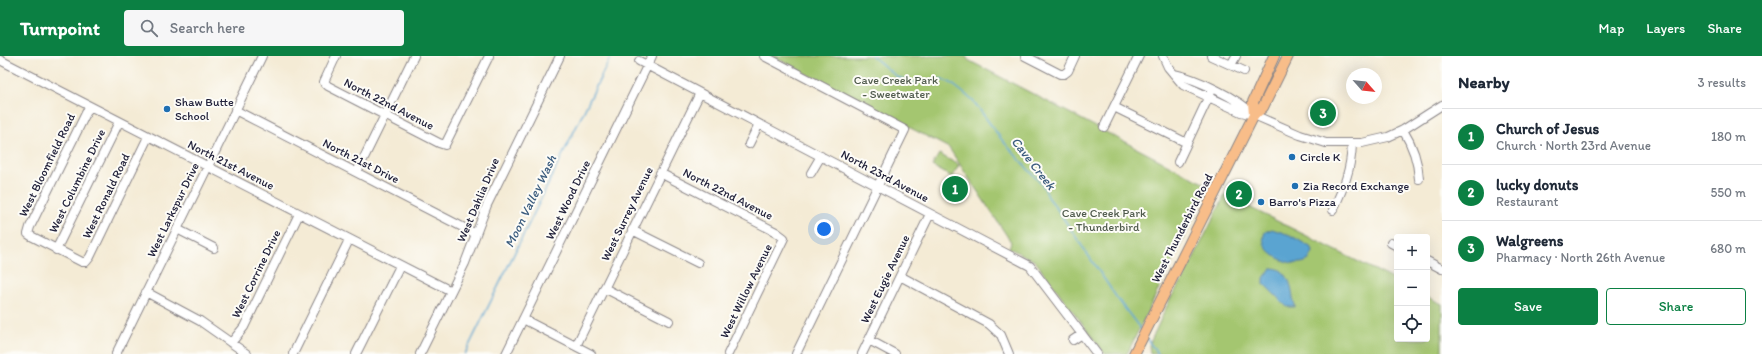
<!DOCTYPE html>
<html lang="en">
<head>
<meta charset="utf-8">
<style>
  body { margin:0; font-family:Itim,sans-serif; background:#f6f6f7; color:#1f2937 }
  .controls { position:absolute; right:12px; bottom:12px; display:grid; overflow:hidden; border-radius:4px; box-shadow:0 4px 16px #0002 }
  .controls button { width:36px; height:36px; display:grid; place-items:center; padding:0; border:0; border-bottom:1px solid #e0e1e3; background:#fff; color:#1f2937; font:20px sans-serif }
  .compass { position:absolute; left:1346px; top:12px; width:36px; height:36px; border-radius:50%; background:#fff; box-shadow:0 4px 16px #0002; rotate:117deg }
  .you { position:absolute; left:824px; top:173px; width:14px; height:14px; margin:-10px; border:3px solid #fff; border-radius:50%; background:#1a73e8; box-shadow:0 0 0 6px #1a73e833 }
  .badge { display:grid; place-items:center; width:26px; height:26px; border-radius:50%; background:#0b8043; color:#fff; font-size:13px; font-weight:700 }
  .pin { position:absolute; translate:-50% -50%; border:2px solid #fff; box-shadow:0 1px 4px #0006 }
  .list { margin:0; padding:0; list-style:none }
  h2 { display:flex; justify-content:space-between; align-items:center; height:52px; margin:0; padding:0 16px; font-size:17px }
  h2 small { font-size:13px; font-weight:400; color:#747a83 }
  .list li { display:grid; grid-template-columns:26px 1fr auto; gap:12px; align-items:center; box-sizing:border-box; height:56px; padding:0 16px; border-top:1px solid #e0e1e3 }
  .list b { display:block; font-size:15px; white-space:nowrap }
  .list p { margin:0; font-size:13px; white-space:nowrap; color:#747a83 }
  .list em { font-size:13px; font-style:normal; color:#747a83 }
  .actions { display:flex; gap:8px; padding:12px 16px }
  .actions a { flex:1; padding:9px 0; border:1px solid #0b8043; border-radius:4px; text-align:center; font-size:14px; color:#0b8043 }
  .actions .main { background:#0b8043; color:#fff }
  .icon { flex:none; width:22px; height:22px; fill:none; stroke:currentColor; stroke-width:2; stroke-linecap:round; stroke-linejoin:round }
  .map { position:relative; flex:none; width:1442px; height:298px; overflow:hidden }
  header { display:flex; align-items:center; gap:24px; box-sizing:border-box; height:56px; padding:0 20px; background:#0b8043; color:#fff }
  header strong { font-size:19px }
  nav { display:flex; gap:22px; margin-inline-start:auto; font-size:14px }
  .search { width:280px; height:36px; background:#f6f6f7; display:flex; align-items:center; gap:10px; box-sizing:border-box; padding:0 14px; border-radius:4px; color:#747a83; font-size:15px }
  main { display:flex }
  aside { flex:1; background:#fff }
  .map>svg:first-child { display:block }
  .green { fill:#a4c66f; stroke:#637455 }
  .water { fill:#5aa4d1; stroke:#3e6386 }
  .lines { fill:none; stroke-linecap:round; stroke-linejoin:round }
  .stream { stroke:#5aa4d1; stroke-width:1.5 }
  .minor-casing { stroke:#8b8688; stroke-width:10 }
  .major-casing { stroke:#8b8688; stroke-width:12 }
  .minor { stroke:#fff; stroke-width:8 }
  .major { stroke:#f8bd89; stroke-width:10 }
  .poi-dot { fill:#1f6fb2; stroke:#fdfcf7; stroke-width:1.5 }
  .labels { text-anchor:middle; stroke-width:4; stroke-linejoin:round; paint-order:stroke }
  .park-label { font-size:12px; fill:#505b4d; stroke:#fdfcf7 }
  .poi-label { font-size:12px; fill:#22223b; stroke:#fdfcf7; text-anchor:start }
  .street-label { font-size:12px; fill:#22223b; stroke:#fdfcf7 }
  .water-label { font-size:13px; font-style:italic; fill:#3b5c7e; stroke:#fdfcf7 }
</style>
</head>
<body>
<header>
<strong>Turnpoint</strong>
<div class="search"><svg class="icon" aria-label="search" viewBox="0 0 24 24"><circle cx="10" cy="10" r="6"/><path d="M15 15l6 6"/></svg>Search here</div>
<nav><a>Map</a><a>Layers</a><a>Share</a></nav>
</header>
<main>
<div class="map">
<svg width="1442" height="298" viewBox="0 0 1442 298">
  <rect width="100%" height="100%" fill="#fdfcf7"/>
  <filter id="ink" filterUnits="userSpaceOnUse"><feTurbulence type="fractalNoise" baseFrequency=".025" numOctaves="2"/><feDisplacementMap in="SourceGraphic" scale="8" xChannelSelector="R" yChannelSelector="G"/><feConvolveMatrix kernelMatrix="1 2 1 2 8 2 1 2 1" color-interpolation-filters="sRGB"/></filter>
  <filter id="wash" filterUnits="userSpaceOnUse"><feTurbulence type="fractalNoise" baseFrequency=".012" numOctaves="4" result="noise"/><feDisplacementMap in="SourceGraphic" scale="16" xChannelSelector="R" yChannelSelector="G"/><feGaussianBlur stdDeviation="0.9" result="paint"/><feColorMatrix in="noise" values="0 0 0 0 0 0 0 0 0 0 0 0 0 0 0 0 0 1.4 0 .05"/><feComposite in="paint" operator="in"/></filter>
  <g filter="url(#wash)">
    <rect width="100%" height="100%" fill="#f4ebd5"/>
    <path class="green" d="M772 0H966L968 4 1209 130 1127 298H1105L1035 205 1009 192 1011 186 1007 180 949 92Z
      M939 98 959 109 952 121 932 110Z
      M1225 139 1397 225V283H1427V241L1442 248V298H1150L1149 289 1171 241 1181 227Z"/>
    <path class="water" d="M1272 173 1290 179 1312 192 1313 196 1309 204C1293 215 1255 196 1265 176Z
      M1271 212C1287 211 1292 230 1293 242 1294 246 1295 248 1295 251H1287L1264 228V222Z"/>
    <g class="lines">
      <path class="stream" d="M872 0 897 21 916 27 942 23 951 27 965 38 974 46 1002 84 1044 131 1048 141 1055 150 1117 242 1142 275
        M1146 282 1158 298
        M465 298 611 0"/>
    </g>
  </g>
  <g filter="url(#ink)">
    <g class="lines">
      <g class="minor-casing">
        <path id="minor" d="M336 0 324 26 328 30 439 87 445 89 489 0
          M764 0 905 74 796 298
          M1025 0 1060 18H1064L1068 15 1075 0
          M1163 0 1168 11 1183 29 1241 56 1254 59 1300 79 1326 87H1362L1388 81 1403 74 1442 49
          M1211 0 1244 15
          M0 4 451 235
          M639 5 1030 210 1097 298
          M1231 9 1236 0
          M1174 18C1197 23 1238 42 1254 59
          M89 51 30 171 28 178 31 180 82 206H86L90 201 148 81
          M1114 51 1187 87
          M235 54 476 178
          M1104 71 1139 0
          M1403 74C1413 90 1418 104 1419 123
          M749 88 759 68
          M1178 106 1211 36
          M357 116 414 0
          M660 117 776 176 784 182 728 298
          M811 117 821 100
          M1333 154C1344 131 1351 114 1352 88
          M177 173 214 192
          M632 174 698 207
          M1391 187 1397 190
          M56 194 119 66
          M1427 205 1442 213
          M900 220 989 268 1001 279 1009 298
          M604 232 669 265
          M146 236 200 265 247 298
          M523 263 591 298
          M869 284 895 298
          M1073 284 1082 278
          M231 287 244 271 299 158
          M576 290 700 37
          M116 298 262 0
          M293 298 349 184
          M356 298 400 210
          M420 298 465 207 487 149 560 0
          M506 298 652 0
          M862 298 930 158"/>
      </g>
      <g class="major-casing">
        <path id="major" d="M1254 59 1253 46 1274 0
          M1134 298 1254 59 1263 51 1288 0"/>
      </g>
      <use href="#minor" class="minor"/>
      <use href="#major" class="major"/>
    </g>
  </g>
  <g class="poi-dot">
    <circle cx="167" cy="53" r="4"/>
    <circle cx="1292" cy="101" r="4"/>
    <circle cx="1295" cy="130" r="4"/>
    <circle cx="1261" cy="146" r="4"/>
  </g>
  <g class="labels">
    <g class="park-label">
      <text x="896" y="28">Cave Creek Park<tspan x="896" dy="14">- Sweetwater</tspan></text>
      <text x="1104" y="161">Cave Creek Park<tspan x="1104" dy="14">- Thunderbird</tspan></text>
    </g>
    <g class="poi-label">
      <text x="175" y="50">Shaw Butte<tspan x="175" dy="14">School</tspan></text>
      <text x="1300" y="105">Circle K</text>
      <text x="1303" y="134">Zia Record Exchange</text>
      <text x="1269" y="150">Barro's Pizza</text>
    </g>
    <g class="street-label">
      <text transform="translate(389 48) rotate(27)" y="4">North 22nd Avenue</text>
      <text transform="translate(361 105) rotate(27)" y="4">North 21st Drive</text>
      <text transform="translate(47 109) rotate(-64)" y="4">West Bloomfield Road</text>
      <text transform="translate(231 109) rotate(27)" y="4">North 21st Avenue</text>
      <text transform="translate(885 120) rotate(28)" y="4">North 23rd Avenue</text>
      <text transform="translate(77 125) rotate(-64)" y="4">West Columbine Drive</text>
      <text transform="translate(728 138) rotate(27)" y="4">North 22nd Avenue</text>
      <text transform="translate(106 140) rotate(-64)" y="4">West Ronald Road</text>
      <text transform="translate(478 144) rotate(-67)" y="4">West Dahlia Drive</text>
      <text transform="translate(568 144) rotate(-64)" y="4">West Wood Drive</text>
      <text transform="translate(173 154) rotate(-64)" y="4">West Larkspur Drive</text>
      <text transform="translate(627 158) rotate(-64)" y="4">West Surrey Avenue</text>
      <text transform="translate(1182 172) rotate(-63)" y="4">West Thunderbird Road</text>
      <text transform="translate(256 218) rotate(-64)" y="4">West Corrine Drive</text>
      <text transform="translate(885 223) rotate(-64)" y="4">West Eugie Avenue</text>
      <text transform="translate(746 235) rotate(-64)" y="4">West Willow Avenue</text>
    </g>
    <g class="water-label">
      <text transform="translate(1034 107) rotate(52)" y="5">Cave Creek</text>
      <text transform="translate(530 145) rotate(-64)" y="5">Moon Valley Wash</text>
    </g>
  </g>
</svg>
<div class="controls">
<button>+</button>
<button>−</button>
<button><svg class="icon" aria-label="locate" viewBox="0 0 24 24"><circle cx="12" cy="12" r="6"/><path d="M12 2v4M12 18v4M2 12h4M18 12h4"/></svg></button>
</div>
<svg class="compass" viewBox="-18 -18 36 36"><path d="M0-13l5 13h-10z" fill="#e53935"/><path d="M0 13l5-13h-10z" fill="#747a83"/></svg>
<div class="you"></div>
<div class="pin badge" style="left:955px;top:133px">1</div>
<div class="pin badge" style="left:1239px;top:138px">2</div>
<div class="pin badge" style="left:1323px;top:57px">3</div>
</div>
<aside>
<h2>Nearby<small>3 results</small></h2>
<ul class="list">
<li><span class="badge">1</span><div><b>Church of Jesus</b><p>Church · North 23rd Avenue</p></div><em>180 m</em></li>
<li><span class="badge">2</span><div><b>lucky donuts</b><p>Restaurant</p></div><em>550 m</em></li>
<li><span class="badge">3</span><div><b>Walgreens</b><p>Pharmacy · North 26th Avenue</p></div><em>680 m</em></li>
</ul>
<div class="actions"><a class="main">Save</a><a>Share</a></div>
</aside>
</main>
</body>
</html>
